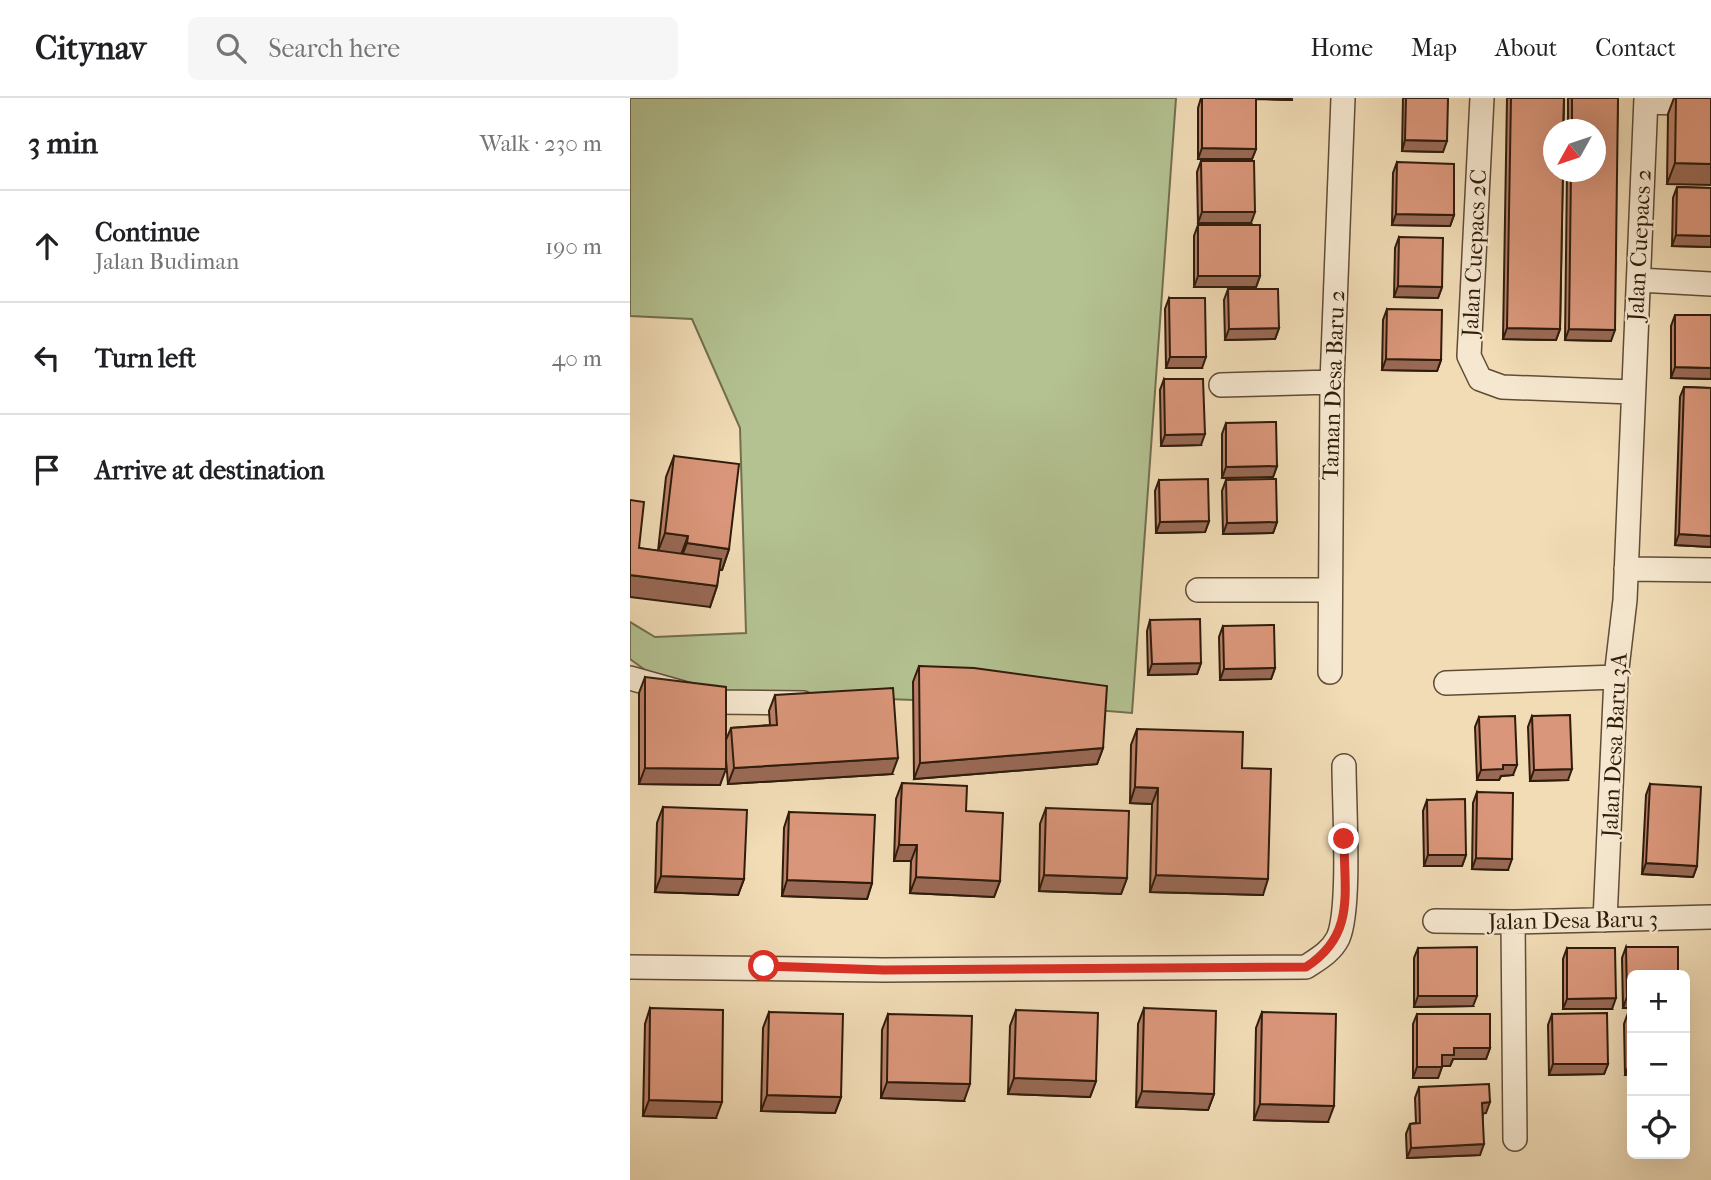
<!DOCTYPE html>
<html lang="en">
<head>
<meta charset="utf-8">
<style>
  body { margin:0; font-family:"IM FELL French Canon",serif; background:#f6f6f6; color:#202124 }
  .controls { position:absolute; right:21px; bottom:21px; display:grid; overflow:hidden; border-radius:10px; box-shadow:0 7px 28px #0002 }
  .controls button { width:63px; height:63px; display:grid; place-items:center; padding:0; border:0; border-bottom:2px solid #e0e0e0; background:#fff; color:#202124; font:35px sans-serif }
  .compass { position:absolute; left:913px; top:21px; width:63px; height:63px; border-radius:50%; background:#fff; box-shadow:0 7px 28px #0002; rotate:230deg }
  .stop { position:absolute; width:21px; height:21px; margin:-16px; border:5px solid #d93025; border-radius:50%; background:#fff }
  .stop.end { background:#d93025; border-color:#fff; box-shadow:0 2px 7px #0008 }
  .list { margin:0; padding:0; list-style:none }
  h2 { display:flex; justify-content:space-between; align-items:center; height:91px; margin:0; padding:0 28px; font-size:30px }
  h2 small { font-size:23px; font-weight:400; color:#757577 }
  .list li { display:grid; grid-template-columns:46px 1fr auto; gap:21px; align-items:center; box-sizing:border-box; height:112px; padding:0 28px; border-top:2px solid #e0e0e0 }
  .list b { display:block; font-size:26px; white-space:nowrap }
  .list p { margin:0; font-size:23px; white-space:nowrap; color:#757577 }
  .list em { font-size:23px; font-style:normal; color:#757577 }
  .icon { flex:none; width:38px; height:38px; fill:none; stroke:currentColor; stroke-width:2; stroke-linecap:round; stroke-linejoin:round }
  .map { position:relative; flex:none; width:1081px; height:1082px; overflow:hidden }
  header { display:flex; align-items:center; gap:42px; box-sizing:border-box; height:98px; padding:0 35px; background:#fff; border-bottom:2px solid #e0e0e0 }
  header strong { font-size:33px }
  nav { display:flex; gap:38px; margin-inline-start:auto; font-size:24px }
  .search { width:490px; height:63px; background:#f6f6f6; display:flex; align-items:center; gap:18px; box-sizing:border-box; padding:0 24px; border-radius:10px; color:#757577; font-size:26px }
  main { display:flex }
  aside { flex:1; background:#fff }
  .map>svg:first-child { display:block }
  .green { fill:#b4c292; stroke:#726f4f; stroke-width:2 }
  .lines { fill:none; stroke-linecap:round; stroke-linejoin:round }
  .minor-casing { stroke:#604c36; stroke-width:26 }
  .minor { stroke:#f6e8d0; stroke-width:23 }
  .wall { fill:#bb8169; stroke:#2f1c0c; stroke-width:2 }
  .shaded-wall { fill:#996955; stroke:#2f1c0c; stroke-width:2 }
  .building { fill:#da967a; stroke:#2f1c0c; stroke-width:2 }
  .route { stroke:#d93025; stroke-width:9 }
  .labels { text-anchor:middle; stroke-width:5; stroke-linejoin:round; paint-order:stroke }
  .street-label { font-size:23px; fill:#2f1c0c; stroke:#f6e8d0 }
</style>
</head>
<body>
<header>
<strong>Citynav</strong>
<div class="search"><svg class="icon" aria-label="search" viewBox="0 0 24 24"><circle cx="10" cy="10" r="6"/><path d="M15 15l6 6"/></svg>Search here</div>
<nav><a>Home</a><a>Map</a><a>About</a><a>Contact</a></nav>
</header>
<main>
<aside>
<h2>3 min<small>Walk · 230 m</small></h2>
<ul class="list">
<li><svg class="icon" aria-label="ahead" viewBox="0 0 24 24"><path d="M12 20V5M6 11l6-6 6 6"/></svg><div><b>Continue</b><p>Jalan Budiman</p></div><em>190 m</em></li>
<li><svg class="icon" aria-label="left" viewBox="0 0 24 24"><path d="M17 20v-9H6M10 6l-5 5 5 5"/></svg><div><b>Turn left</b></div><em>40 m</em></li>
<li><svg class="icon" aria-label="arrive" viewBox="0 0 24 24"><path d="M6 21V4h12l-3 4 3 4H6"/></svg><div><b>Arrive at destination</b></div></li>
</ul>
</aside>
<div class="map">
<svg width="1081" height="1082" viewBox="0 0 1081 1082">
  <rect width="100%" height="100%" fill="#f1dcb6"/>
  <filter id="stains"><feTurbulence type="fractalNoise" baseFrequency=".00286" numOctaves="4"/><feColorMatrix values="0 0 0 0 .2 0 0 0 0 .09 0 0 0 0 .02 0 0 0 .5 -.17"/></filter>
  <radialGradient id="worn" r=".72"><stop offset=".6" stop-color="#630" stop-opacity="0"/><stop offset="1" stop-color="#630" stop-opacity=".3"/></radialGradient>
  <path class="green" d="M0 0H546L502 615 390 606 153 597 51 598 0 561V524L25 539 116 535 110 330 62 221 0 218Z"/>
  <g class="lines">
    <g class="minor-casing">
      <path id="minor" d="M852 0 839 258 850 281 872 289 1002 294
        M1016 4 1081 6
        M1009 182 1081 186
        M591 287 702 284
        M996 471 1081 472
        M568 492H699
        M700 574 702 284 713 0
        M0 580 85 604 173 605
        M816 585 986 579
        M975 822 986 579 995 502 1016 0
        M805 823 883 824 1081 819
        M883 824 885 1041
        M0 869 254 872 676 869C688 861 701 854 708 840 721 811 714 705 714 668"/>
    </g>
    <use href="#minor" class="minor"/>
  </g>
  <path class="wall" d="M571 0H662V2L626 1V51L622 61H568V10Z
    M773 0H818L813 54 772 53Z
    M877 0H934L930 231 926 242 873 241Z
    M938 0H988L981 243 935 242 937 74H965V32H938Z
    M1044 0H1081L1037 86 1038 16Z
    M571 63 621 125H568L567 74Z
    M767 64 824 117 820 128 762 127 763 75Z
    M1047 89 1081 90V149L1042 148 1043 100Z
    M568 127 630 178 626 189H564V138Z
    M769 139 812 189 808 200 764 199 765 150Z
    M598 191 649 230 645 241 595 242 594 202Z
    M539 200 572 270H536L535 211Z
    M757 211 811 262 807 273 752 272 753 222Z
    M1045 217H1081V281L1041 280V228Z
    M534 281 571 347 531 348 530 292Z
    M1054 289 1081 290V449L1045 447 1050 299Z
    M596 325 647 368 643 379 592 380V336Z
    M44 358 99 451 92 472H89L87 488 80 509 9 450 28 453 36 379Z
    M529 382 579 423 575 434 526 435 525 393Z
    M596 382 647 424 643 435 593 436 592 393Z
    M520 522 571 565 567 576 518 577 517 533Z
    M593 528 645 570 641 581 590 582 589 539Z
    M289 568 473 650 467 666 284 681 283 584Z
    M15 579 96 642 101 630 140 627 139 613 145 597 262 676 98 686 96 662 90 687 9 686V595Z
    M902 618 938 682 900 683 898 629Z
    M849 619 883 677 871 678 869 682H847L845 629Z
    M507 631 612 670 633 797 520 794 522 706 500 705 501 647Z
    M272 685 336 713 370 783 364 799 280 795 281 763H264L266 701Z
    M1020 686 1067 768 1063 779 1012 776 1016 697Z
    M847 694 878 772 842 771 843 705Z
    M797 702 836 757 832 768H794L793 713Z
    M33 709 114 781 108 797 25 794 27 725Z
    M416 710 497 780 491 796 409 793 410 726Z
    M159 714 242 785 237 801 152 798 154 730Z
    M996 849 1002 877V910H993L992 860Z
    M788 850 843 908 784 909V860Z
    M937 850 982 911H933V861Z
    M20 910 86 1020 13 1018 15 926Z
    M514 910 584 996 578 1012 506 1009 508 926Z
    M386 912 466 983 460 999 378 996 380 928Z
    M139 914 211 999 205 1015 131 1013 133 930Z
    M632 914 698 1024 624 1022 626 930Z
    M998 915 1002 977H995L994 926Z
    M258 916 334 1003 251 1000 252 932Z
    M787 916 860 950 856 961H823L820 968H812L808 980H783V926Z
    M922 916 978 966 974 976 919 977 918 927Z
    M789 989 856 1015H853L850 1057 777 1060 776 1036 780 1026 786 1025 785 1000Z"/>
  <path class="shaded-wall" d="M610 0H662V2Z
    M775 42 817 43 813 54 772 53Z
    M572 50 626 51 622 61H568Z
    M1045 65 1081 66V87L1037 86Z
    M572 114H625L621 125H568Z
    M766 116 824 117 820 128 762 127Z
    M1046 137 1081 138V149L1042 148Z
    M568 178H630L626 189H564Z
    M768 188 812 189 808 200 764 199Z
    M649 230 645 241 595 242 599 231Z
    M877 230 930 231 926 242 873 241Z
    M939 231 985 232 981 243 935 242Z
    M540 259H576L572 270H536Z
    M756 261 811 262 807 273 752 272Z
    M1045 269 1081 270V281L1041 280Z
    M575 336 571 347 531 348 535 337Z
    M647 368 643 379 592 380 596 369Z
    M579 423 575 434 526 435 530 424Z
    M647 424 643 435 593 436 597 425Z
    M35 435 58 438 50 459 27 456Z
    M1049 436 1081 438V449L1045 447Z
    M57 445 99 451 92 472 49 466Z
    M0 477 87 488 80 509 0 499Z
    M571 565 567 576 518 577 522 566Z
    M645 570 641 581 590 582 594 571Z
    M473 650 467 666 284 681 290 665Z
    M268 660 262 676 98 686 104 670Z
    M873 667H887L883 677 871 678 869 682H847L851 672Z
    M15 670 96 671 90 687 9 686Z
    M942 671 938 682 900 683 904 672Z
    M505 689 528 690 522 706 500 705Z
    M269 747H287L281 763H264Z
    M798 757H836L832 768H794Z
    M846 760 882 761 878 772 842 771Z
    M1016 765 1067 768 1063 779 1012 776Z
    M414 777 497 780 491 796 409 793Z
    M526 777 638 781 633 797 520 794Z
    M31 778 114 781 108 797 25 794Z
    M286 779 370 783 364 799 280 795Z
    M157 782 242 785 237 801 152 798Z
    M788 898H847L843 908 784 909Z
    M997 899H1002V910H993Z
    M986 900 982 911H933L937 901Z
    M824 950H860L856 961H823L820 968H808L812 957Z
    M923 966H978L974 976 919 977Z
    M999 967H1002V977H995Z
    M787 969H812L808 980H783Z
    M384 980 466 983 460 999 378 996Z
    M257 984 340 986 334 1003 251 1000Z
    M512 993 584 996 578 1012 506 1009Z
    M137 997 211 999 205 1015 131 1013Z
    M19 1002 92 1004 86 1020 13 1018Z
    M860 1004 856 1015 848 1016 852 1005Z
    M630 1006 704 1008 698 1024 624 1022Z
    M854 1046 850 1057 777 1060 781 1050Z"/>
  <path class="building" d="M572 0H626V51L572 50Z
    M776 0H818L817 43 775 42Z
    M881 0H934L933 32H923V74H933L930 231 877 230Z
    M942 0H988L985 232 939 231 941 74H965V32H942Z
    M1046 0H1081V66L1045 65Z
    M571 63H624L625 114H572Z
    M767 64 824 66V117L766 116Z
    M1047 89 1081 90V138L1046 137Z
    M568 127H630V178H568Z
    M769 139 813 140 812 189 768 188Z
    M598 191H648L649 230 599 231Z
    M539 200H575L576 259H540Z
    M757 211 812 212 811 262 756 261Z
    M1045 217H1081V270L1045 269Z
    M534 281H573L575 336 535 337Z
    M1054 289 1081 290V438L1049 436Z
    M646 324 647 368 596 369V325Z
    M44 358 109 366 99 451 57 445 58 438 35 435Z
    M578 381 579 423 530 424 529 382Z
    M646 381 647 424 597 425 596 382Z
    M0 402 14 404 9 450 91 461 87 488 0 477Z
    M570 521 571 565 522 566 520 522Z
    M644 527 645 570 594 571 593 528Z
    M289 568 344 570 477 588 473 650 290 665Z
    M15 579 96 589V671L15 670Z
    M263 590 268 660 104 670 101 630 147 627 145 597Z
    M940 617 942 671 904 672 902 618Z
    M885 618 887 667H873V671L851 672 849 619Z
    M507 631 613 634 612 670 641 671 638 781 526 777 528 690 505 689Z
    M272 685 337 688 336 713 373 715 370 783 286 779 287 747H269Z
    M1020 686 1071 689 1067 768 1016 765Z
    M847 694 883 695 882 761 846 760Z
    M835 701 836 757H798L797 702Z
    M33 709 117 712 114 781 31 778Z
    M416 710 499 713 497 780 414 777Z
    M159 714 245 717 242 785 157 782Z
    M847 849V898H788V850Z
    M996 849H1048V877H1002V899H997Z
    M937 850H985L986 900 937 901Z
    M20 910 93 912 92 1004 19 1002Z
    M514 910 586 913 584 996 512 993Z
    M386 912 468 915 466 983 384 980Z
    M139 914 213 916 211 999 137 997Z
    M632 914 706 916 704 1008 630 1006Z
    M977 915 978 966H923L922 916Z
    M998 915H1002V967H999Z
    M258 916 342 918 340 986 257 984Z
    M787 916H860V950H824V957H812V969H787Z
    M859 986 860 1004 852 1005 854 1046 781 1050 780 1026 790 1025 789 989Z"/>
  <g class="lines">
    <path class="route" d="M134 868 254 872 676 869C726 837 714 794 714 741"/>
  </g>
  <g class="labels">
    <g class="street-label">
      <text transform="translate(1009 147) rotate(-87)" y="8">Jalan Cuepacs 2</text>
      <text transform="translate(844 155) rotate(-87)" y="8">Jalan Cuepacs 2C</text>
      <text transform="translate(703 287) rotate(-88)" y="8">Taman Desa Baru 2</text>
      <text transform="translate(984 647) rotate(-87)" y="8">Jalan Desa Baru 3A</text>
      <text transform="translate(943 822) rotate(-1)" y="8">Jalan Desa Baru 3</text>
    </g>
  </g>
  <rect width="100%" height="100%" filter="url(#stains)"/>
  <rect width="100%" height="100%" fill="url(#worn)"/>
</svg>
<div class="controls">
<button>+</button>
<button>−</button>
<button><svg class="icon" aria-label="locate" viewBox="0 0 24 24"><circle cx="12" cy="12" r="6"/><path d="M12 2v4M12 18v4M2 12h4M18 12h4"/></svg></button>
</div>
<svg class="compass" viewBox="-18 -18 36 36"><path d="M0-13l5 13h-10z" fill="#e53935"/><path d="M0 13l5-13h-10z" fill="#757577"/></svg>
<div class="stop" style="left:134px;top:868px"></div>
<div class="stop end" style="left:714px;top:741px"></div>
</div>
</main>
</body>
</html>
